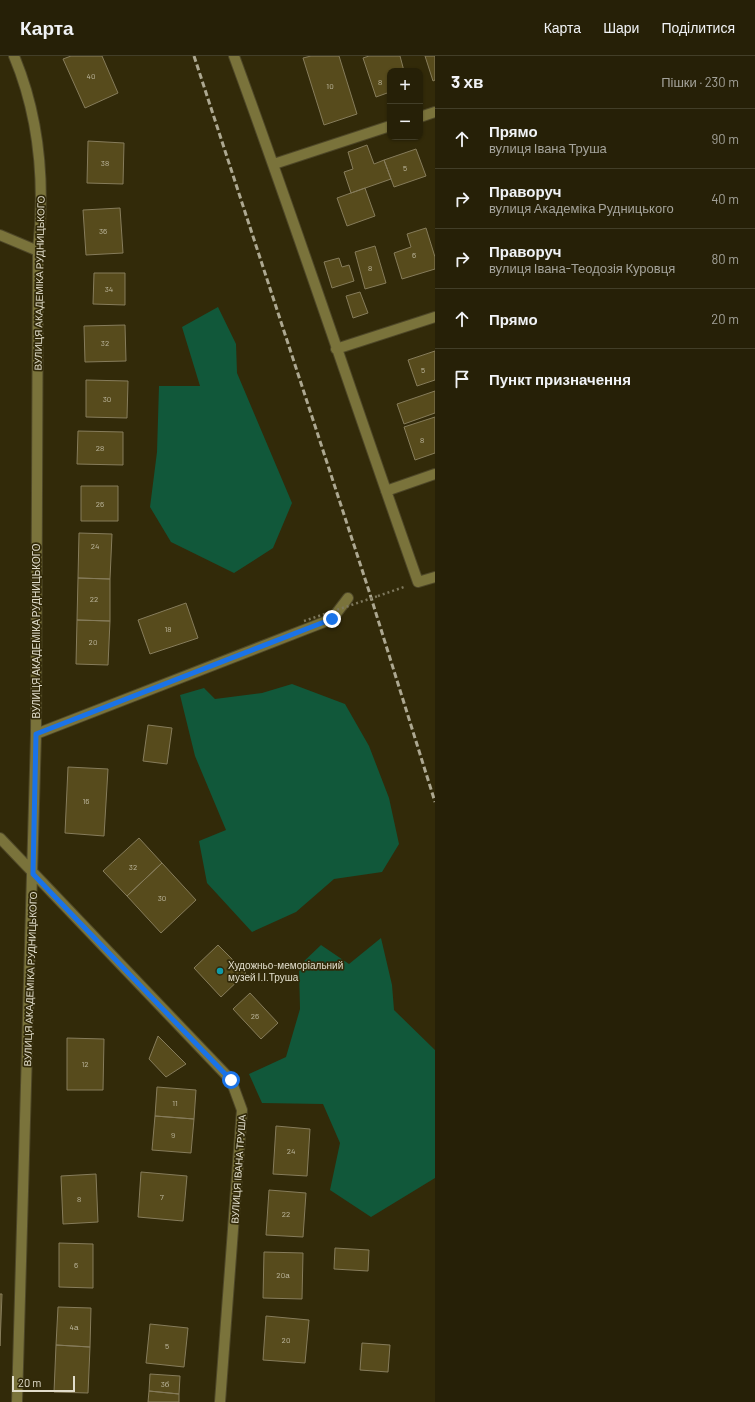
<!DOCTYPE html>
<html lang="uk">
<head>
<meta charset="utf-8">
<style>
  body { margin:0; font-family:Barlow,sans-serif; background:#322d15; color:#f1f3f6 }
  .controls { position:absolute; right:12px; top:12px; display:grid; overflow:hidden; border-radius:8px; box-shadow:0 1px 3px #0004 }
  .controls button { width:36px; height:36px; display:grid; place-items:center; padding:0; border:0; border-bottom:1px solid #423e28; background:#262007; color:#f1f3f6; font:20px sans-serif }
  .scale { position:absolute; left:12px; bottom:10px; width:63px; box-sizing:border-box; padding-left:4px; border:2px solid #e1ddcb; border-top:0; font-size:11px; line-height:14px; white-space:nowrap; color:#e1ddcb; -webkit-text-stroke:3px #322a09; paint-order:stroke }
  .stop { position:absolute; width:12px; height:12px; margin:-9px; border:3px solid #1a73e8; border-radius:50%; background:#fff }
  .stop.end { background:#1a73e8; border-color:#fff; box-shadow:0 1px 4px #0008 }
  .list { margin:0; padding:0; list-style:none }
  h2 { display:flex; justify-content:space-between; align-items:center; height:52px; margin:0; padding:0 16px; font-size:17px }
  h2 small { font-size:13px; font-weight:400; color:#a4a39b }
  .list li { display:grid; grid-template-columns:26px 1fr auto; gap:12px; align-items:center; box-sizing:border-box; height:60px; padding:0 16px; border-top:1px solid #423e28 }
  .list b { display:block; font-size:15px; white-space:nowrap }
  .list p { margin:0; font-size:13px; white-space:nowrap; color:#a4a39b }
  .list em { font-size:13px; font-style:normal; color:#a4a39b }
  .icon { flex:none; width:22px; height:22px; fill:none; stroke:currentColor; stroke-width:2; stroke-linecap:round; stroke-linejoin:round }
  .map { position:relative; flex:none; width:435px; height:1346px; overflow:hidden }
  header { display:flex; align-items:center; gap:24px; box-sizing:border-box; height:56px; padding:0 20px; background:#262007; border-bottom:1px solid #423e28 }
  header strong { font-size:19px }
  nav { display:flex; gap:22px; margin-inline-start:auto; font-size:14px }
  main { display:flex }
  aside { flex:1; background:#262007 }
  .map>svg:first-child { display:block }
  .green { fill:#11583a }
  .building { fill:#574b1c; stroke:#867c5b }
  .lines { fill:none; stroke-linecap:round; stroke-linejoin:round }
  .minor-casing { stroke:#4e4728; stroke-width:12 }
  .path { stroke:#7e785d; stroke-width:2.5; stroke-dasharray:2 3; stroke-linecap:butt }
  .minor { stroke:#7a733b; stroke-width:10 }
  .rail { stroke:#ada891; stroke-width:3; stroke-dasharray:6 3; stroke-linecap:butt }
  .path-bridge { stroke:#7e785d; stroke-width:2.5; stroke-dasharray:2 3; stroke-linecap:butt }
  .route { stroke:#1a73e8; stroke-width:5 }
  .culture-dot { fill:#0f9aa8; stroke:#322a09; stroke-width:1.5 }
  .labels { text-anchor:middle; stroke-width:3.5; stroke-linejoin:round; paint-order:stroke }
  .number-label { font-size:8px; fill:#beb89f }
  .street-label { font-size:10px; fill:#e1ddcb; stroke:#322a09 }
  .poi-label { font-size:10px; fill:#e1ddcb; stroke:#322a09; text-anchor:start }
</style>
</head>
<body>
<header>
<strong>Карта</strong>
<nav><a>Карта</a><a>Шари</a><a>Поділитися</a></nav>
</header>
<main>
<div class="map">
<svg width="435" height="1346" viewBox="0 0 435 1346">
  <rect width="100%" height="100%" fill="#322a09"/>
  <path class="green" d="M218 251 236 288 237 317 292 447 273 492 234 517 171 486 150 451 157 396 159 330H200L182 271Z
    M292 628 345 648 369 690 389 742 399 788 382 816 334 823 296 856 252 876 207 827 199 785 226 774 195 700 180 639 204 632 215 643 262 637Z
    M381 882 392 929 394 954 435 994V1122L371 1161 330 1134 340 1087 323 1048 262 1047 249 1018 286 1001 300 953 299 910 321 889 349 908Z"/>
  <path class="building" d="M71 0H102L118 37 85 52 63 3Z
    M311 0H339L357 58 324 69 303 2Z
    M369 0H400L404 15H390V36L376 41 363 2Z
    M425 0H435V24L433 25Z
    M88 85 124 87 123 128 87 127Z
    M367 89 374 108 384 104 391 123 351 137 344 116 353 113 348 96Z
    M416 93 426 120 394 131 384 104Z
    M365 132 375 160 347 170 337 142Z
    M120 152 123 197 86 199 83 154Z
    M426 172 435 201V213L402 223 394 197 411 191 407 178Z
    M375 190 386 227 365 233 355 196Z
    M339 202 342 211 349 209 354 225 332 232 324 206Z
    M94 217H125V249L93 248Z
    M360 236 368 257 353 262 346 240Z
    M125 269 126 305 85 306 84 270Z
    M435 295V324L417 330 408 304Z
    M86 324 128 325 127 362 86 361Z
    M435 335V357L404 368 397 348Z
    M435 361V397L415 404 404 371Z
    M78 375 123 376V409L77 408Z
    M81 430H118V465H81Z
    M79 477 112 478 110 523 78 522Z
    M78 522 110 523V565L77 564Z
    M186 547 198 582 150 598 138 564Z
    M77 564 110 565 108 609 76 608Z
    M148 669 172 672 167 708 143 705Z
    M68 711 108 713 104 780 65 777Z
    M139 782 162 807 127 840 103 815Z
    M162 807 196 844 161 877 127 840Z
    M218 889 246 917 221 941 194 912Z
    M250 937 278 967 261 983 233 953Z
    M158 980 186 1008 166 1021 149 1003Z
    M67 982 104 983 103 1034H67Z
    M157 1031 196 1034 194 1063 155 1060Z
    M155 1060 194 1063 191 1097 152 1094Z
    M276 1070 310 1073 307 1120 273 1118Z
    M141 1116 187 1120 183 1165 138 1161Z
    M96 1118 98 1166 63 1168 61 1120Z
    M269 1134 306 1137 303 1181 266 1179Z
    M59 1187 93 1188V1232L59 1231Z
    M335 1192 369 1194 368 1215 334 1213Z
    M264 1196 303 1197 302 1243 263 1242Z
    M0 1238H2L0 1290Z
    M58 1251 91 1252 90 1291 56 1289Z
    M266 1260 309 1264 305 1307 263 1304Z
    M150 1268 188 1272 184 1311 146 1307Z
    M362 1287 390 1289 388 1316 360 1314Z
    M56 1289 90 1291 88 1337 54 1336Z
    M150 1318 180 1320 179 1338 149 1335Z
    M149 1335 179 1338V1346H148Z"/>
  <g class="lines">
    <g class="minor-casing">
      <path id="minor" d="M14 0C40 62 45 129 38 195L36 678 17 1346
        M234 0C298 174 356 351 418 526L435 521
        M420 61 435 56
        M274 108 390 70
        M0 179 38 195
        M336 293 435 261
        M386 435 435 418
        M36 678 332 563 348 542
        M0 782 231 1024 242 1054 220 1346"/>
    </g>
    <path class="path" d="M378 540 404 531"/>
    <use href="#minor" class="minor"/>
    <path class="rail" d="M194 0 369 535 435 746"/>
    <path class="path-bridge" d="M304 565 378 540"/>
  </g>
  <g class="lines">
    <path class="route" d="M231 1024 33 818 36 678 332 563"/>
  </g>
  <circle class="culture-dot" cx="220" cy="915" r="4"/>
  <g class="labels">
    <g class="number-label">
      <text x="91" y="23">40</text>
      <text x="380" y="29">8</text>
      <text x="330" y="33">10</text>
      <text x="105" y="110">38</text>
      <text x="405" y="115">5</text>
      <text x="103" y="178">36</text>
      <text x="414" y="202">6</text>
      <text x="370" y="215">8</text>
      <text x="109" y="236">34</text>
      <text x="105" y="290">32</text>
      <text x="423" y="317">5</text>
      <text x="107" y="346">30</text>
      <text x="422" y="387">8</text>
      <text x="100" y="395">28</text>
      <text x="100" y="451">26</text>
      <text x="95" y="493">24</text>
      <text x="94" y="546">22</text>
      <text x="168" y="576">18</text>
      <text x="93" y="589">20</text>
      <text x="86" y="748">16</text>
      <text x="133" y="814">32</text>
      <text x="162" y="845">30</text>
      <text x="255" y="963">26</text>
      <text x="85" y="1011">12</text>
      <text x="175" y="1050">11</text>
      <text x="173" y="1082">9</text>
      <text x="291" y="1098">24</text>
      <text x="162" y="1144">7</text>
      <text x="79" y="1146">8</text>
      <text x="286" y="1161">22</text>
      <text x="76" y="1212">6</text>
      <text x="283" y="1222">20а</text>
      <text x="74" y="1274">4а</text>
      <text x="286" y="1287">20</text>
      <text x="167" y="1293">5</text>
      <text x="165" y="1331">3б</text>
    </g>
    <g class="street-label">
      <text transform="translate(39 227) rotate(-89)" y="4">ВУЛИЦЯ АКАДЕМІКА РУДНИЦЬКОГО</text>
      <text transform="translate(36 575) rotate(-90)" y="4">ВУЛИЦЯ АКАДЕМІКА РУДНИЦЬКОГО</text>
      <text transform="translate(30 923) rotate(-88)" y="4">ВУЛИЦЯ АКАДЕМІКА РУДНИЦЬКОГО</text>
      <text transform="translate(238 1113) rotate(-86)" y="4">ВУЛИЦЯ ІВАНА ТРУША</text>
    </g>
    <g class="poi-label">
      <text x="228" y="913">Художньо-меморіальний<tspan x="228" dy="12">музей І.І.Труша</tspan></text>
    </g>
  </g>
</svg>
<div class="controls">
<button>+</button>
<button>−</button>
</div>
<div class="scale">20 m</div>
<div class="stop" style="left:231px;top:1024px"></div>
<div class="stop end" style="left:332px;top:563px"></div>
</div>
<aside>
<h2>3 хв<small>Пішки · 230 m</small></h2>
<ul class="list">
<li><svg class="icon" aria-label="ahead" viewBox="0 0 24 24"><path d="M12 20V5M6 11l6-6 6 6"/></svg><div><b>Прямо</b><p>вулиця Івана Труша</p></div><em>90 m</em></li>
<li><svg class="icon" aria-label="right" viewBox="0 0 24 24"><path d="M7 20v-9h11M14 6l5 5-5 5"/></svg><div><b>Праворуч</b><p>вулиця Академіка Рудницького</p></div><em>40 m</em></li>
<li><svg class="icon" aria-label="right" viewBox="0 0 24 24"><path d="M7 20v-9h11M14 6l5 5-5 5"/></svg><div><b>Праворуч</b><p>вулиця Івана-Теодозія Куровця</p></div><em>80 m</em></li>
<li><svg class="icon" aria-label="ahead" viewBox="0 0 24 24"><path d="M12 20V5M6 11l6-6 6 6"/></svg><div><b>Прямо</b></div><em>20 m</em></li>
<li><svg class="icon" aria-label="arrive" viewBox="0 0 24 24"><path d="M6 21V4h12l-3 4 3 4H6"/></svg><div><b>Пункт призначення</b></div></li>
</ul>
</aside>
</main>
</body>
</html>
